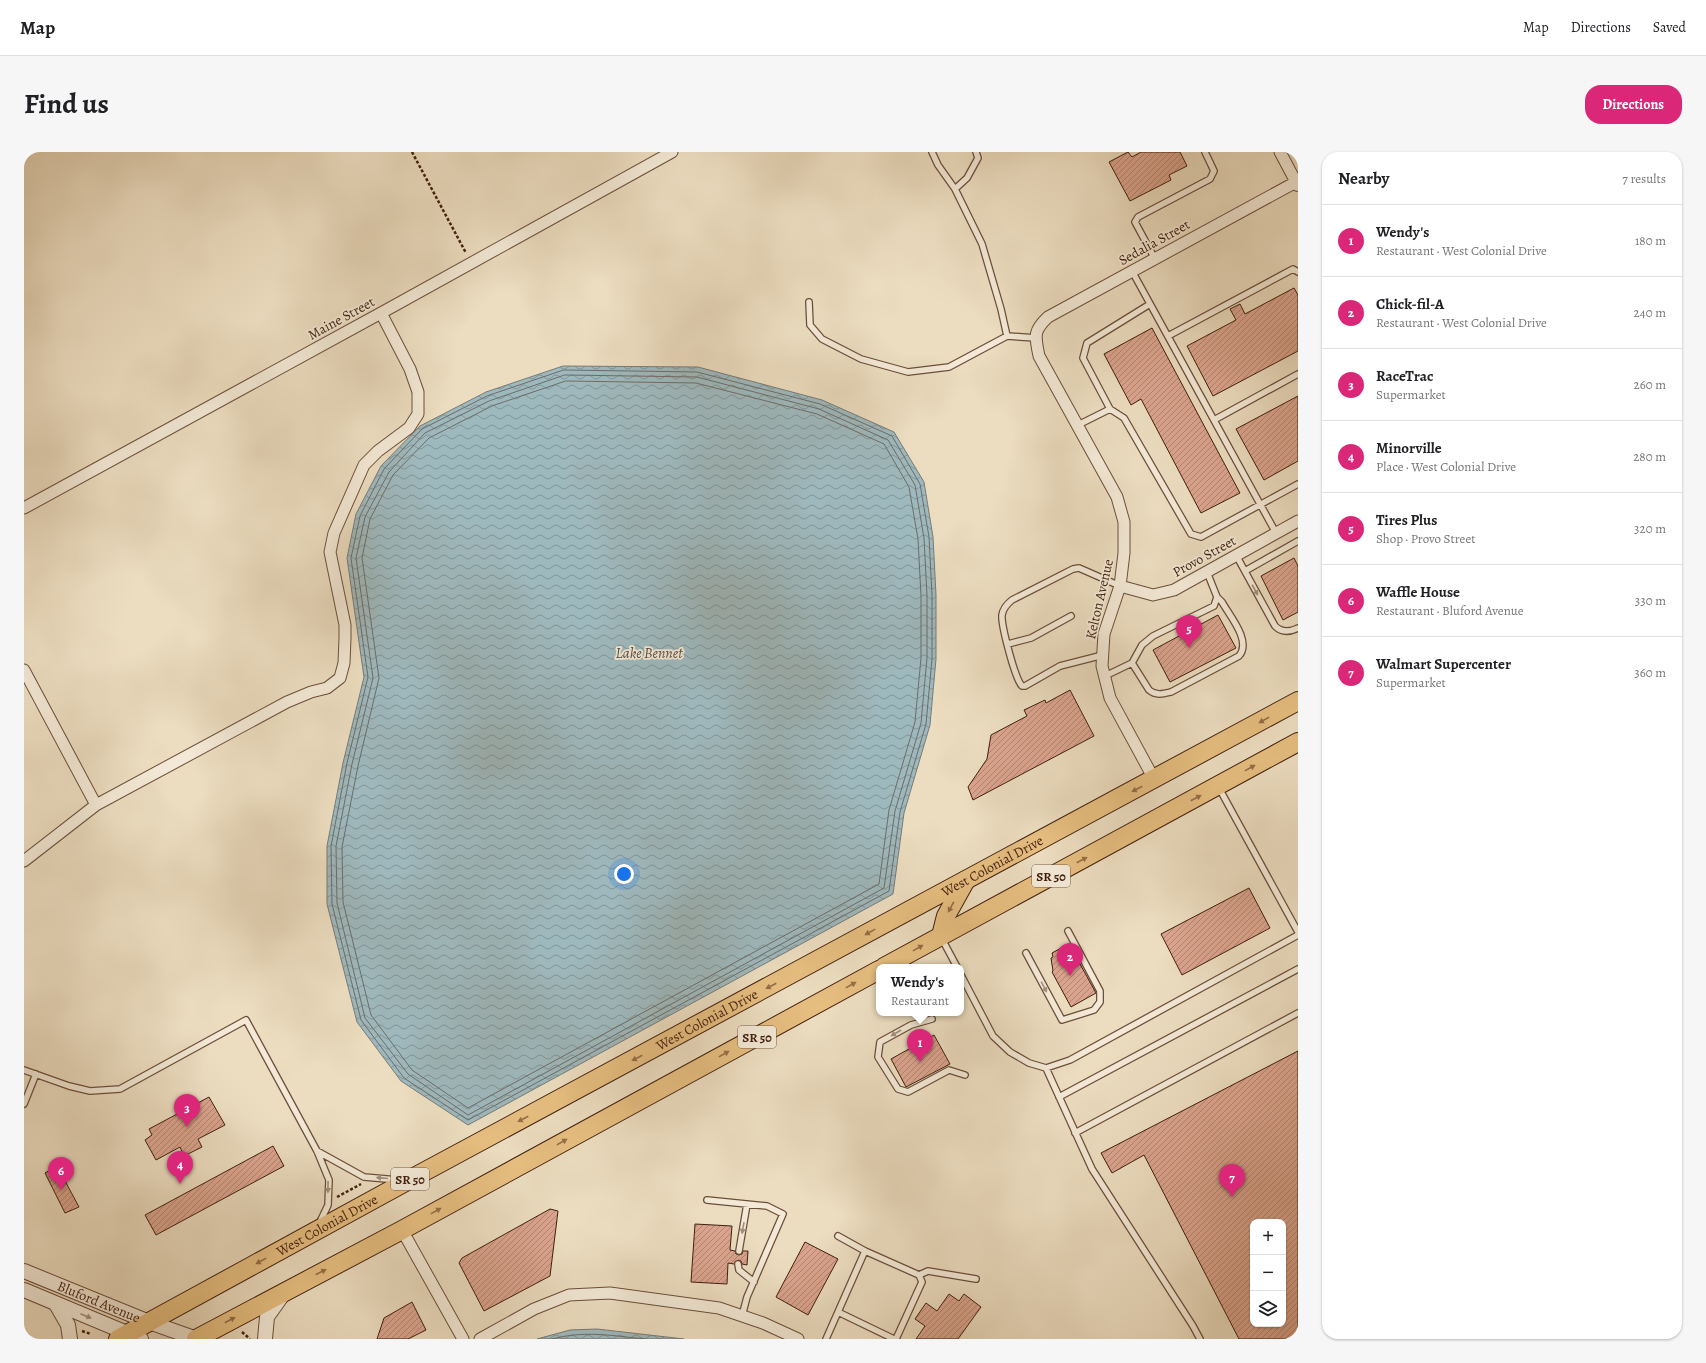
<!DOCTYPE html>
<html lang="en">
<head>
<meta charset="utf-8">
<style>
  body { margin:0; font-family:Alegreya,serif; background:#f6f6f6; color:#202124 }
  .controls { position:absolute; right:12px; bottom:12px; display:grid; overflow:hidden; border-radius:8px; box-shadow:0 1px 3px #0004 }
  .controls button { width:36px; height:36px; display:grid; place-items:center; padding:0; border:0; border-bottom:1px solid #e0e0e0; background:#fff; color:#202124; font:20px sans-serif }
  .you { position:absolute; left:600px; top:722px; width:14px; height:14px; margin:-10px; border:3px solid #fff; border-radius:50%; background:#1a73e8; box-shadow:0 0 0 6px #1a73e833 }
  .badge { display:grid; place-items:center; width:26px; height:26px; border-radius:50%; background:#db2777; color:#fff; font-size:13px; font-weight:700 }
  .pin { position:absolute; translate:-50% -33px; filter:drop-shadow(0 1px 2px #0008) }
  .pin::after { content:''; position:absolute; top:21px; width:14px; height:12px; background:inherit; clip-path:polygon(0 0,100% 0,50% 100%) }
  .popup { position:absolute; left:852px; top:812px; width:88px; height:52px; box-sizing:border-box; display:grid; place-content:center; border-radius:8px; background:#fff; filter:drop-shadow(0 1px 3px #0005); font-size:13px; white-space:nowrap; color:#757577 }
  .popup b { font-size:15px; color:#202124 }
  .popup::after { content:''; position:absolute; left:50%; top:100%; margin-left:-8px; border:8px solid transparent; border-top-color:#fff }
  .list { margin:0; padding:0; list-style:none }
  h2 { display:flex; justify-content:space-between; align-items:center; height:52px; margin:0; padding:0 16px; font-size:17px }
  h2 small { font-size:13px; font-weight:400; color:#757577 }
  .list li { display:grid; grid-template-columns:26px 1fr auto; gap:12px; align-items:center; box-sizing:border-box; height:72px; padding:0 16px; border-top:1px solid #e0e0e0 }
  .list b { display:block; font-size:15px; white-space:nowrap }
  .list p { margin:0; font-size:13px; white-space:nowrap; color:#757577 }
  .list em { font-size:13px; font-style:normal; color:#757577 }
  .icon { flex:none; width:22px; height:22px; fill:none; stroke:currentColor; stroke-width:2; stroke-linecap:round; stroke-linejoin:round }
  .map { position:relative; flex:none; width:1274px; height:1187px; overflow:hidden; border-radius:16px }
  header { display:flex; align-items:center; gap:24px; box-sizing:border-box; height:56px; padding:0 20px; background:#fff; border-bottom:1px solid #e0e0e0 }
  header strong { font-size:19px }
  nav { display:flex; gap:22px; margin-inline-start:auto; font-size:14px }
  .intro { display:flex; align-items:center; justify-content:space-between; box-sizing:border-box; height:96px; padding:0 24px }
  h1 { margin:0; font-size:28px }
  .button { padding:10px 18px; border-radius:16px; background:#db2777; color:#fff; font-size:14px; font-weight:700 }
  main { display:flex; gap:24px; padding:0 24px }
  aside { flex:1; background:#fff; border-radius:16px; box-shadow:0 1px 3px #0004 }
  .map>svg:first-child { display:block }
  .water { fill:url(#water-waves); stroke:#787b77 }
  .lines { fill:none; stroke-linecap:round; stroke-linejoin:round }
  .shore { stroke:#6f6c66; stroke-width:1 }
  .building { fill:url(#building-hatch); stroke:#401e0d; fill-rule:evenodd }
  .service-casing { stroke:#6b4e3a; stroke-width:8 }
  .minor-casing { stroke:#6b4e3a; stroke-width:13 }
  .tertiary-casing { stroke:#6b4e3a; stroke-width:16 }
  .trunk-casing { stroke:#401e0d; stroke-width:20 }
  .path { stroke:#401e0d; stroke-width:2.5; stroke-dasharray:3 2; stroke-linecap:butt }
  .service { stroke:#f3e9d6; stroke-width:5.5 }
  .minor { stroke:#f3e9d6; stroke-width:11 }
  .tertiary { stroke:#f3e9d6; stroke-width:14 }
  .trunk { stroke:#e6be80; stroke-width:18 }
  .oneway { fill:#a28e7c }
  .oneway2 { fill:#936e46 }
  .labels { text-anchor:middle; stroke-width:3.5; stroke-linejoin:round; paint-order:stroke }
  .shield { fill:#f3e9d6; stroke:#765b49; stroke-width:1 }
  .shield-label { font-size:13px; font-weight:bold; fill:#401e0d }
  .street-label { font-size:14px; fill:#401e0d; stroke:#f3e9d6 }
  .water-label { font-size:15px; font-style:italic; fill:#5c4c42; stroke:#f3e9d6 }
</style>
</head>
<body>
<header>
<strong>Map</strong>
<nav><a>Map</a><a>Directions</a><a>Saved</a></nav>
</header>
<div class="intro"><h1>Find us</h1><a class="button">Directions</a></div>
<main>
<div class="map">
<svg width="1274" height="1187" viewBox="0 0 1274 1187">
  <defs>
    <pattern id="water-waves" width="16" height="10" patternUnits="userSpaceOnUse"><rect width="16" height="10" fill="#9eb9be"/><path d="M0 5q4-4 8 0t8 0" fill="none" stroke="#829699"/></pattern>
    <pattern id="building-hatch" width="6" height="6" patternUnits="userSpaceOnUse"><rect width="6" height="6" fill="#dba48e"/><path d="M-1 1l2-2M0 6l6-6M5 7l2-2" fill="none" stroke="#b38572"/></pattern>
  </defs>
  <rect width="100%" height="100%" fill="#ecddc0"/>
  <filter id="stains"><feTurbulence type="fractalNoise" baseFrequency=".005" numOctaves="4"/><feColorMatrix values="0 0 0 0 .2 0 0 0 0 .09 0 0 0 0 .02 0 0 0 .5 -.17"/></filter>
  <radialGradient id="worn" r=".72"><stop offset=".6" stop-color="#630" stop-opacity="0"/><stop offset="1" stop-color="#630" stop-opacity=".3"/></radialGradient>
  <path class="water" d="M539 214 674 215 798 248 870 280 900 330 909 385 912 443V507L906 573 880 661 869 742 444 973 377 929 333 870 303 752V694L319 611 340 525 323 406 332 362 357 314 396 274 462 240Z
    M573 1177 660 1187H513L546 1178Z"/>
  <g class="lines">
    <path class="shore" d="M540 218 673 220 796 252 868 284 896 332 905 385 908 443V507L902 572 876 660 865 739 444 968 380 926 337 868 308 752 307 694 323 611 344 525 327 406 336 364 360 317 398 277 463 244Z
      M541 223 673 225 795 257 864 288 891 333 900 386 903 444V506L897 571 871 659 860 736 444 963 384 922 341 866 313 751 312 694 328 612 349 526 332 406 341 365 365 320 401 281 465 249Z
      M542 229 672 231 793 262 860 292 885 335 894 387 897 444V506L891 570 865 658 855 732 444 956 388 918 347 863 319 750 318 695 334 614 355 526 338 406 346 367 369 323 405 286 468 254Z
      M528 1187C562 1178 588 1184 622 1187"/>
  </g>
  <path class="building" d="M1104 0 1108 5 1117 0H1156L1163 14 1145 23 1147 28 1106 49 1085 10Z
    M1270 136 1274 143V199L1189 244 1163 194 1212 168 1206 157 1216 152 1221 162Z
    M1128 176 1216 341 1177 361 1117 247 1107 253 1080 202Z
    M1274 244V309L1240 328 1212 277Z
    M1270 406 1274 414V460L1259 468 1237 424Z
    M1194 463 1212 496 1146 530 1129 498Z
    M1046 538 1070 584 949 648 944 635 963 607 967 583 1003 564 1000 558 1021 548 1022 551Z
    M1225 736 1246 776 1158 823 1137 782Z
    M1039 795 1048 803 1054 813 1056 812 1072 841 1047 855 1028 820 1029 819 1027 806 1029 805 1028 801Z
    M910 883 926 912 882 935 867 907Z
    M1274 899V1187H1215L1120 1003 1088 1021 1077 1001ZM1229 1070H1259V1172H1229Z
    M185 945 201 973 174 987 178 995 160 1004 156 995 132 1008 121 988 128 983 125 977Z
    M249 994 260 1014 132 1083 121 1063Z
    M33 1014 55 1055 41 1061 21 1021Z
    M526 1057 534 1059 526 1124 460 1159 435 1111 438 1106Z
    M671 1072 708 1074 706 1098 711 1099 712 1102 715 1103 718 1102 719 1099H724L723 1113 718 1112 717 1109 714 1108 710 1112 704 1111 703 1132 667 1130Z
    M781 1090 814 1107 784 1163 752 1145Z
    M925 1142 935 1149 940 1142 957 1155 934 1187H892L901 1174 891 1167 902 1151 913 1159Z
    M388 1150 402 1178 384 1187H353L360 1166Z"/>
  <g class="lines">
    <g class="service-casing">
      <path id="service" d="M908 0 914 13 931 37 958 92 977 157 983 184
        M931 37 943 26 954 6 952 0
        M1131 107 1111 70 1114 65 1186 27 1190 19 1181 0
        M1108 119 1252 381
        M785 150 786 173 798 187 837 207 884 220 925 215 983 184 1012 186
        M1126 152 1063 191 1059 206 1086 257 1100 266 1167 382 1177 385 1274 332
        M1144 184 1269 117 1274 120
        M1190 268 1274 222
        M1054 273 1086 257
        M1212 403 1251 474C1258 481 1266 480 1274 476
        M1221 419 1274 389
        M984 492 1007 486 1047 464
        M1079 503 1036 514 1001 534H998C991 527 977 473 978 463 979 456 983 452 988 448L1049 417 1055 416 1096 434
        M1108 511 1125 538C1132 544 1139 542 1147 540L1215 504C1228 489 1205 463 1198 450L1193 445
        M1081 524 1108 511 1118 493 1129 484 1190 454 1193 445 1183 420
        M1195 636 1274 780
        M918 787 933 815
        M1002 801 1038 868 1070 858 1076 850V839L1044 779
        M937 823 969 884 986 900 1005 911 1022 916 1046 908 1274 783
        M908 867 887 873 856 890 854 905 874 937 884 940 925 918 941 923
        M1022 916 1068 1017 1169 1174 1176 1187
        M0 918 45 934 66 939 96 937 222 868 293 999 305 1028 304 1053 295 1072
        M1035 945 1274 817
        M0 952 12 922
        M1051 981 1274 861
        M293 999 340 1025 374 1028
        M683 1048 743 1054 759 1062 723 1145 718 1164
        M814 1084 841 1099
        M715 1099 723 1052
        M714 1112 715 1118 730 1130
        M895 1123 904 1119 952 1127
        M814 1160 870 1187
        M802 1187 841 1099 895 1123 898 1130 872 1187"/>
    </g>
    <g class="minor-casing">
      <path id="minor" d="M0 356 357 161 648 0
        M1096 434 1129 443 1150 438 1274 369
        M0 518 72 653
        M1130 627 1086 546 1078 514 1080 482 1096 434 1100 401V370L1093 345 1015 204C1011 184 1009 179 1024 165L1272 30 1256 0
        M0 709 72 653 263 550 287 540 303 536 316 526 320 511 321 486V473L306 400 310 381 340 313 354 299 385 276 394 262V240L386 217 357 161
        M378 1078 439 1187
        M456 1187 510 1157 545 1143 586 1141 695 1156 739 1171 774 1187"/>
    </g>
    <g class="tertiary-casing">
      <g id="tertiary">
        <path d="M1274 29 1272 30 1274 32"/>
        <path id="s1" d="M0 1119 125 1170 173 1187"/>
        <path d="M0 1138 117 1187"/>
        <path d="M32 1152 44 1173 46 1187"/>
        <path d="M241 1187 243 1165 260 1141"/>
      </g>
    </g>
    <g class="trunk-casing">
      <g id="trunk">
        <path d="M917 784 922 764 942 728"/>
        <path d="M860 815 1274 590"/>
        <path id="s2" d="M94 1187 396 1022 1274 549"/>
        <path d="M172 1187 378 1078 855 818"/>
      </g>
    </g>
    <path class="path" d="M388 0 442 101
      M313 1045 337 1032
      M58 1179 67 1182
      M218 1180 226 1187"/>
    <use href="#service" class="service"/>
    <use href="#minor" class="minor"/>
    <use href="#tertiary" class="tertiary"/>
    <use href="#trunk" class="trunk"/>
  </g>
  <defs><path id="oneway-solid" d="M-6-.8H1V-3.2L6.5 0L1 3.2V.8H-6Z"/></defs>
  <g class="oneway">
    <use href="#oneway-solid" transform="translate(1231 438) rotate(61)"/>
    <use href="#oneway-solid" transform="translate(1020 835) rotate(62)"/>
    <use href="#oneway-solid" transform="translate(872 881) rotate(150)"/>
    <use href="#oneway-solid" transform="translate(358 1026) rotate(-175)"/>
    <use href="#oneway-solid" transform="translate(304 1035) rotate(91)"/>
    <use href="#oneway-solid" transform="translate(719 1076) rotate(100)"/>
    <use href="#oneway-solid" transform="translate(62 1164) rotate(23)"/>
  </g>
  <g class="oneway2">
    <use href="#oneway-solid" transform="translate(1240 568) rotate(151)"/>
    <use href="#oneway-solid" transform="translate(1226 616) rotate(-29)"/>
    <use href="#oneway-solid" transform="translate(1113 637) rotate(152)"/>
    <use href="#oneway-solid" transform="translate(1172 646) rotate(-28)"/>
    <use href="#oneway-solid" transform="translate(1058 708) rotate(-28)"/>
    <use href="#oneway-solid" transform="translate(927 755) rotate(119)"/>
    <use href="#oneway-solid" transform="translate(846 780) rotate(151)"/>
    <use href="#oneway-solid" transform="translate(894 796) rotate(-29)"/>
    <use href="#oneway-solid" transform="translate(827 833) rotate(-29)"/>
    <use href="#oneway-solid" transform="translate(747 834) rotate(152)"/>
    <use href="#oneway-solid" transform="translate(700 902) rotate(-29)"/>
    <use href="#oneway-solid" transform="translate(613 906) rotate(152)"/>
    <use href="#oneway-solid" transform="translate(499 967) rotate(152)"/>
    <use href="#oneway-solid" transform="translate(538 990) rotate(-29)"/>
    <use href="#oneway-solid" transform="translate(412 1059) rotate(-29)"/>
    <use href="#oneway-solid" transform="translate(237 1109) rotate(151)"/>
    <use href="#oneway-solid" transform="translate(297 1120) rotate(-28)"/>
    <use href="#oneway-solid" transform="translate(206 1168) rotate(-28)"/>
  </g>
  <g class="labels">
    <g class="shield">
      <rect x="1008" y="713" width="38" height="22" rx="3"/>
      <rect x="714" y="874" width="38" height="22" rx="3"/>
      <rect x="367" y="1016" width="38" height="22" rx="3"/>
    </g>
    <g class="shield-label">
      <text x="1027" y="729">SR 50</text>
      <text x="733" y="890">SR 50</text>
      <text x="386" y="1032">SR 50</text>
    </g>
    <g class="street-label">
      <text transform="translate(1130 90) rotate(-29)" y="5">Sedalia Street</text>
      <text transform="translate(317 166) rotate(-29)" y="5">Maine Street</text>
      <text transform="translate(1180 404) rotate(-29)" y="5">Provo Street</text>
      <text transform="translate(1075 447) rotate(-77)" y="5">Kelton Avenue</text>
      <text dy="5" stroke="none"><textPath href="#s2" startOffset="994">West Colonial Drive</textPath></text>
      <text dy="5" stroke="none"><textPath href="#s2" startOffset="670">West Colonial Drive</textPath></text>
      <text dy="5" stroke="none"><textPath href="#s2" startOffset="238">West Colonial Drive</textPath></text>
      <text dy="5" stroke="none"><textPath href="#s1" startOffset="81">Bluford Avenue</textPath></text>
    </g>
    <g class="water-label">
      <text x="625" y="506">Lake Bennet</text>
    </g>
  </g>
  <rect width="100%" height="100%" filter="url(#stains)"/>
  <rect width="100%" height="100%" fill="url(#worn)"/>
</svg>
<div class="controls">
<button>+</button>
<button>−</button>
<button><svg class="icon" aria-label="layers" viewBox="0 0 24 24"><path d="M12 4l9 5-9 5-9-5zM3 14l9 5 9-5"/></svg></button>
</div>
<div class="you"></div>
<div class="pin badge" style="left:896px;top:910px">1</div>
<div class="popup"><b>Wendy's</b>Restaurant</div>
<div class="pin badge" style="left:1046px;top:824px">2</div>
<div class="pin badge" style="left:163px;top:975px">3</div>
<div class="pin badge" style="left:156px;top:1032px">4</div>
<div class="pin badge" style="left:1165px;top:496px">5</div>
<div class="pin badge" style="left:37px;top:1038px">6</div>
<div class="pin badge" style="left:1208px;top:1045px">7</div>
</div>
<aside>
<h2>Nearby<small>7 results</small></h2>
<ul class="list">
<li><span class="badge">1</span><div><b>Wendy's</b><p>Restaurant · West Colonial Drive</p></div><em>180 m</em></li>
<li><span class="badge">2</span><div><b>Chick-fil-A</b><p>Restaurant · West Colonial Drive</p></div><em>240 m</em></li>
<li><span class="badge">3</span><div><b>RaceTrac</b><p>Supermarket</p></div><em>260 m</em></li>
<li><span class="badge">4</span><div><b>Minorville</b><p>Place · West Colonial Drive</p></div><em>280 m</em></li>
<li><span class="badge">5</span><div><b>Tires Plus</b><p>Shop · Provo Street</p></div><em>320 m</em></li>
<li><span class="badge">6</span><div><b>Waffle House</b><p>Restaurant · Bluford Avenue</p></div><em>330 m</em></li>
<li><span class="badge">7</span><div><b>Walmart Supercenter</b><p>Supermarket</p></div><em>360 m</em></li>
</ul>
</aside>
</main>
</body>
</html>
